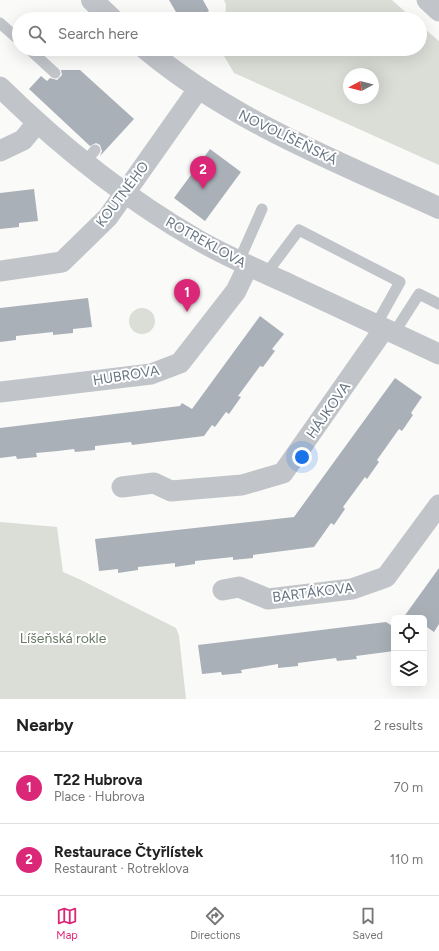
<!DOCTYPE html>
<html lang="en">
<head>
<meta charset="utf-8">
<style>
  body { margin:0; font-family:Figtree,sans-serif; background:#f6f6f6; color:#222 }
  .controls { position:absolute; right:12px; bottom:12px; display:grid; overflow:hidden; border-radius:6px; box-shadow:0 4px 16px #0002 }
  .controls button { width:36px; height:36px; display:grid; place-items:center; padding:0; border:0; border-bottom:1px solid #e0e0e0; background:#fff; color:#222; font:20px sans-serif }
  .compass { position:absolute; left:343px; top:68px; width:36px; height:36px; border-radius:50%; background:#fff; box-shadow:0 4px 16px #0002; rotate:263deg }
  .you { position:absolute; left:302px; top:457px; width:14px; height:14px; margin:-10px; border:3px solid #fff; border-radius:50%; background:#1a73e8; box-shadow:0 0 0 6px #1a73e833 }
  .badge { display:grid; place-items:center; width:26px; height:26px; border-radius:50%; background:#db2777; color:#fff; font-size:13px; font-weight:700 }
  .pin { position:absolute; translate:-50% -33px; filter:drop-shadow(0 1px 2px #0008) }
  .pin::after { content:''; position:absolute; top:21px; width:14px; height:12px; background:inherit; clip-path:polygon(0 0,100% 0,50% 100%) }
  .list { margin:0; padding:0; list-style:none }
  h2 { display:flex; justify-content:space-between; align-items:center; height:52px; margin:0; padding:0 16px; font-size:17px }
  h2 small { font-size:13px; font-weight:400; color:#767676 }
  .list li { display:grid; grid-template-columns:26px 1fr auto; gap:12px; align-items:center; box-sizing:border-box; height:72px; padding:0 16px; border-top:1px solid #e0e0e0 }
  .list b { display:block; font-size:15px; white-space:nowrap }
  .list p { margin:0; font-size:13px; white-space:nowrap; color:#767676 }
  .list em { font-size:13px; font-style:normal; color:#767676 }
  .icon { flex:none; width:22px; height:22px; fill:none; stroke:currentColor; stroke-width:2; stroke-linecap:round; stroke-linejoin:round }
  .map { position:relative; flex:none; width:439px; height:699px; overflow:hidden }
  .search { position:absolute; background:#fff; box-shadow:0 4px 16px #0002; left:12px; right:12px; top:12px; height:44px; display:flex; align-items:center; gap:10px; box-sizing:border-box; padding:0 14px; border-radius:22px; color:#767676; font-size:15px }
  .sheet { height:196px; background:#fff }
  nav { display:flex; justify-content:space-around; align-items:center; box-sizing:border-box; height:56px; border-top:1px solid #e0e0e0; background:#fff; font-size:11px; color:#767676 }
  nav a { display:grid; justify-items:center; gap:2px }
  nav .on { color:#db2777 }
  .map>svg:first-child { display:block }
  .green { fill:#daded7; fill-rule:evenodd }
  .building { fill:#a9b0b7 }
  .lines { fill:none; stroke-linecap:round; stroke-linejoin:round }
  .service { stroke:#c1c5c9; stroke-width:11 }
  .minor { stroke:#c1c5c9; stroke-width:21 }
  .tertiary { stroke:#c1c5c9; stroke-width:22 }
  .labels { text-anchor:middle; stroke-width:4; stroke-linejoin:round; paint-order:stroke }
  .street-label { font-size:14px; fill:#667481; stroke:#fff }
  .park-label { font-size:14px; fill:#687966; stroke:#fff }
</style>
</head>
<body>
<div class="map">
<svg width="439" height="699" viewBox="0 0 439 699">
  <rect width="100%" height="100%" fill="#fafaf8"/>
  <path class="green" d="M224 0H392L413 19H225L226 5Z
    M420 25 439 41V165L234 73 224 56V49H420ZM349 74H373V98H349Z
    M129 321a13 13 0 1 1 26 0a13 13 0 1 1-26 0Z
    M0 522 57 527 63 572 79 579 176 628 179 636 186 699H0Z"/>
  <path class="building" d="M169 0H203L209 11 195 19H180Z
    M61 70H80L134 119 100 156 102 151 100 145 96 143 90 146 29 89 41 76 47 81 50 78 57 80 62 75Z
    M210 149 241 172 205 221 174 198Z
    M34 189 38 221 19 223V227L0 229V193Z
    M88 298 92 327 73 329V333L53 335V332L16 336V340L0 342V308Z
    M260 316 284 334 272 349 275 351 263 367 260 366 238 396 241 397 229 414 226 412 215 427 212 425 204 436 132 445 131 442 95 446V450L75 452 74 449 58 451 36 453 37 457 17 459 16 456 0 458V428L180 406 182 403 192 409Z
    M395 378 422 397 411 413 413 415 402 431 399 429 377 460 379 462 367 479 365 477 343 507 345 509 334 525 331 523 314 547 253 555V558L233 560V557L195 561V564L175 567V563L138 567V570L118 573V569L99 571 95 539 294 517Z
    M439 568V624L434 632 424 625V618H403Z
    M386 622 394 627V651L356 656 357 659 337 661 336 658 298 663V666L278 668V664L241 670 242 673 222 675 221 672 202 674 198 645Z"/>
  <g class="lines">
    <path class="service" d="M0 23 19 40
      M29 49 55 73
      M84 164 95 150
      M239 261 262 209
      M266 274 299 230 400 282 376 325
      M394 333 419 294 439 304"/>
    <path class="minor" d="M427 0 439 11
      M0 87C60 146 125 198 198 240 228 257 260 271 291 285 340 308 390 331 439 354
      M0 151 23 140 37 123
      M0 271 62 262 108 217 199 88
      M0 392 151 374 180 363 236 291 248 266
      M122 487 154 483 171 491 242 485 283 473 384 329
      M223 590 239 587 268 599 352 589 386 577 439 505"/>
    <path class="tertiary" d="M92 0 112 19
      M146 49C232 121 338 162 439 208"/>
  </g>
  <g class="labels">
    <g class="street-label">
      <text transform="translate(288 137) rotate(26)" y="5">NOVOLÍŠEŇSKÁ</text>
      <text transform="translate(122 194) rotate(-53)" y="5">KOUTNÉHO</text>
      <text transform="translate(206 242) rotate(29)" y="5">ROTREKLOVA</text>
      <text transform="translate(126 375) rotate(-9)" y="5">HUBROVA</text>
      <text transform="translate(328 410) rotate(-55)" y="5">HÁJKOVA</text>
      <text transform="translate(313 592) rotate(-7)" y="5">BARTÁKOVA</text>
    </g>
    <g class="park-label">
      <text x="63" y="643">Líšeňská rokle</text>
    </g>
  </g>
</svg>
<div class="controls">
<button><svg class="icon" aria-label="locate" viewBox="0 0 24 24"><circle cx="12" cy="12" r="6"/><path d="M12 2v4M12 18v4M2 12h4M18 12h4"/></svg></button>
<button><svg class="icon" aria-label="layers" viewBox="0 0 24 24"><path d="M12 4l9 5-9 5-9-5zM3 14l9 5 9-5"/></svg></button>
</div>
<svg class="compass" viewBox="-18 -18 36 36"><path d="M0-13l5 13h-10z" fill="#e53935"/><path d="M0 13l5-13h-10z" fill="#767676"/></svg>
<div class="you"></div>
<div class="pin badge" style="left:187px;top:312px">1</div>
<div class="pin badge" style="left:203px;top:189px">2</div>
<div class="search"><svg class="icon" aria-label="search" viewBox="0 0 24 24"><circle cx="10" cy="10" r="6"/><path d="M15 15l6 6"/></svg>Search here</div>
</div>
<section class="sheet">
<h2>Nearby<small>2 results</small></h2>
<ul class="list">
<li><span class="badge">1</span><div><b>T22 Hubrova</b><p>Place · Hubrova</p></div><em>70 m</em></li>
<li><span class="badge">2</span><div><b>Restaurace Čtyřlístek</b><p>Restaurant · Rotreklova</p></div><em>110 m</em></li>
</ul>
</section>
<nav>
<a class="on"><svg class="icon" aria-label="map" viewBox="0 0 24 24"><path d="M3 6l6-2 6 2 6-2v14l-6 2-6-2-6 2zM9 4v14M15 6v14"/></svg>Map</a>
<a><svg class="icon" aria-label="directions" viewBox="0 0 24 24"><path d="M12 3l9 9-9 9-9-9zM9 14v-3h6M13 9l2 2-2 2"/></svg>Directions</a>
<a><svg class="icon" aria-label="saved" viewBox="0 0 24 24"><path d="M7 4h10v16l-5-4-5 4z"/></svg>Saved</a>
</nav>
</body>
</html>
